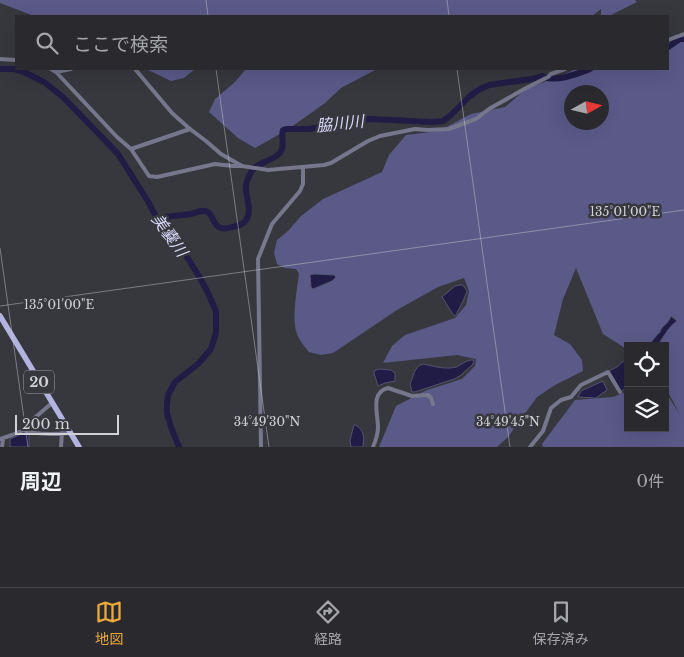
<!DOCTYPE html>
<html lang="ja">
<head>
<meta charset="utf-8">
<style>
  body { margin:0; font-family:"Libre Baskerville","Noto Sans JP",serif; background:#313136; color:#f1f3f6 }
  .controls { position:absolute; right:15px; bottom:15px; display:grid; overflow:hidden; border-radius:0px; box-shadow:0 5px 20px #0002 }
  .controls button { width:45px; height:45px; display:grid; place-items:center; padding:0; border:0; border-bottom:1px solid #45454a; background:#29292e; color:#f1f3f6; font:25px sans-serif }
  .compass { position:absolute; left:564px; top:85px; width:45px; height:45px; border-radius:50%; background:#29292e; box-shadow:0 5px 20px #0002; rotate:82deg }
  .scale { position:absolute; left:15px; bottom:12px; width:104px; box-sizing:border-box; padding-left:5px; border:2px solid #d1d1d5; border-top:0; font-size:14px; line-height:18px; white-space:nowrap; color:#d1d1d5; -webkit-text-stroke:4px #37373e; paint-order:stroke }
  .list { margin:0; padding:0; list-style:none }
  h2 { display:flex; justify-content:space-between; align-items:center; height:65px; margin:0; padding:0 20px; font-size:21px }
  h2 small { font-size:16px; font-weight:400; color:#a5a6aa }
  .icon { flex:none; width:28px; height:28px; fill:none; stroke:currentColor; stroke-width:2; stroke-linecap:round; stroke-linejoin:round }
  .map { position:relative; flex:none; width:684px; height:447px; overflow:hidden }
  .search { position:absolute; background:#29292e; box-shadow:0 5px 20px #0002; left:15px; right:15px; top:15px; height:55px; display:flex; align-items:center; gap:12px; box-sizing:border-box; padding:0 18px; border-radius:0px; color:#a5a6aa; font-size:19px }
  .sheet { height:140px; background:#29292e }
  nav { display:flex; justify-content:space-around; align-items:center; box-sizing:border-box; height:70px; border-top:1px solid #45454a; background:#29292e; font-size:14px; color:#a5a6aa }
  nav a { display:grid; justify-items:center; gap:2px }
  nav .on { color:#eca93b }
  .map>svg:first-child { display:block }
  .green { fill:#5b5988; fill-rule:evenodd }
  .water { fill:#201c45; stroke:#555270 }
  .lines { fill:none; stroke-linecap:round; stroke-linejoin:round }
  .river { stroke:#201c45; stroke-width:6 }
  .street { stroke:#76768c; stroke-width:4 }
  .primary { stroke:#b3b3e0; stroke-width:5.5 }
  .ticks { fill:none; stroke:#d1d1d5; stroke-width:1; stroke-opacity:0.45 }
  .labels { text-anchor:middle; stroke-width:5; stroke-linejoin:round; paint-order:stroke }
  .shield { fill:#37373e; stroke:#a3a3a8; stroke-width:1 }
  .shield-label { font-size:14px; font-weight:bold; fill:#d1d1d5 }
  .water-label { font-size:16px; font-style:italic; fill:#dadaf9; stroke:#37373e }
  .ticks-label { font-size:12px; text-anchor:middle; fill:#d1d1d5; stroke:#37373e; stroke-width:5; stroke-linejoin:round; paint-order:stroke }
</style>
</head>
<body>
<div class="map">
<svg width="684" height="447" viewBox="0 0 684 447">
  <rect width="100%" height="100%" fill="#37373e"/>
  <path class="green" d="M0 0H635L637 2 609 16 601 15V9L592 16H34L0 3Z
    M684 39V447H543L542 444 575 400 613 397 628 391V428H665V391L680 415 665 386V346H628V350L603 334 576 268 563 299 554 335 570 344 582 360 583 371 555 385 537 397 508 437 497 447H379L396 406 427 390 462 379 475 366 476 359 457 355 383 363 392 346 405 335 455 318 466 305 469 291 464 278 438 287 397 310 333 353 321 355 309 352C304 346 298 339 296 331 292 317 297 289 299 274L296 269 285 268 277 264 274 253 277 240 289 230 301 216 323 199 382 172 389 155 406 135 439 131 471 114 505 107 526 89 570 72 575 69H668V42ZM572 92H602V122H572Z
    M146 69H195L184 78 171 81Z
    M246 69H377L341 88 325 103 287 130 255 148 238 138 209 112 215 99 235 82Z"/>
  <path class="water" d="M314 274 334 275 336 277 332 281 313 289 311 287 310 275Z
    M460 285H463L467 291 464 299 456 315 454 316 442 297 455 286Z
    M671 316 677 321C668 327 664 337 657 346H648L657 335 660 332C662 325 668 325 671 316Z
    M628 357V384L627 386 621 392 609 371 617 367Z
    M471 360H474L473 364 460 376 454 379 415 392H412L410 384C414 377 413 367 423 364 433 366 445 370 456 367 461 365 465 361 471 360Z
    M379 369 391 370 395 373V381L385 383 378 386 374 373V371Z
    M603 381 607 390 596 398 578 397 581 391Z
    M354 425H356C365 432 364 436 363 447H351L350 440Z
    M26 432H29V447H10V439Z"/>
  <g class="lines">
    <path class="river" d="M668 47 680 39H684
      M0 69H14L26 73 44 82 64 98 118 154 149 203 157 219 185 254 199 276 208 293 216 311V333L211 349 198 364 175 382 168 395 167 404V413L171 427 179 447
      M157 219C168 215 180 216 191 214 195 213 202 210 206 211 215 213 211 234 232 227 237 226 243 225 246 220 253 210 245 197 246 186 246 182 249 176 251 172 257 161 278 161 282 149 284 144 281 136 283 130L286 129H309L332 125 338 122 370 119 432 122 443 121 451 115 470 96 480 89 489 85 532 79 542 76C555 83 577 74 590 69"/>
    <path class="street" d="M668 40 684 34
      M0 59 16 60
      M51 69 56 72 117 137 131 149 149 176 157 177 215 164 233 166H242L268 170 324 165 331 163 368 141 380 136 415 129 428 130 449 129 476 119 489 109 526 88 548 77 551 74 565 69
      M135 69 172 113 190 129 206 141 221 154 242 166
      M56 72 71 69
      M131 149 190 129
      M24 430C35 435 58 434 70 433
      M0 439 12 435 24 430 31 421 52 403
      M2 447 3 439
      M61 447 62 433
      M261 447 258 259 272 224 300 191 303 184V167
      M373 447C376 440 378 434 378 427 378 414 370 392 388 388L412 396 428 395 431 398 433 404
      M530 447 543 431 551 408 561 400 571 397 581 385 608 372 620 392"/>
    <path class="primary" d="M0 316 79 447"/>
  </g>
  <path class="ticks" d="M206 0 208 16M447 0 449 16M216 69 269 447M457 69 510 447M0 248 28 447M0 306 684 210"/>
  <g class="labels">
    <rect class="shield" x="24" y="370.5" width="30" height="23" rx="4"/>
    <g class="shield-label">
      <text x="39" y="387">20</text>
    </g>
    <g class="water-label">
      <text transform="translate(340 123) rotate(-6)" y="6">脇川川</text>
      <text transform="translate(170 235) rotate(54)" y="6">美嚢川</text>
    </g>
  </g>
  <g class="ticks-label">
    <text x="625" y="216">135°01'00"E</text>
    <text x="59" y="309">135°01'00"E</text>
    <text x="267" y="426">34°49'30"N</text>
    <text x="508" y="426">34°49'45"N</text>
  </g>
</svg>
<div class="controls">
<button><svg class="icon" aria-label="locate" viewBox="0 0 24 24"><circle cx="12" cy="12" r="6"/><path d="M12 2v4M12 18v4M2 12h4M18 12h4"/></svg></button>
<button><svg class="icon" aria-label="layers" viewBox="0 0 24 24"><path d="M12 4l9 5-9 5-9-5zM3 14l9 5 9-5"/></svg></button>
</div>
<svg class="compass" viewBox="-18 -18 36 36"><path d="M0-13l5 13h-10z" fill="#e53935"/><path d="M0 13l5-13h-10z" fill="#a5a6aa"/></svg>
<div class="scale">200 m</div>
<div class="search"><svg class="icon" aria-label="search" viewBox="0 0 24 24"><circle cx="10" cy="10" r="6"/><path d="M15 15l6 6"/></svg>ここで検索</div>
</div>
<section class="sheet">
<h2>周辺<small>0件</small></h2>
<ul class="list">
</ul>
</section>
<nav>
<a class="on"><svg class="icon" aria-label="map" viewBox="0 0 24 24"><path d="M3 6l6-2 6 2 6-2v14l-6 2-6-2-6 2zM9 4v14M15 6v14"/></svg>地図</a>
<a><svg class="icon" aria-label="directions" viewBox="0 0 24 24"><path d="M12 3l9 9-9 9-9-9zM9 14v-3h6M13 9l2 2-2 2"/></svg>経路</a>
<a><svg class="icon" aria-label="saved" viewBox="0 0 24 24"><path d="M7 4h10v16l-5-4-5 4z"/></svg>保存済み</a>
</nav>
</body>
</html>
